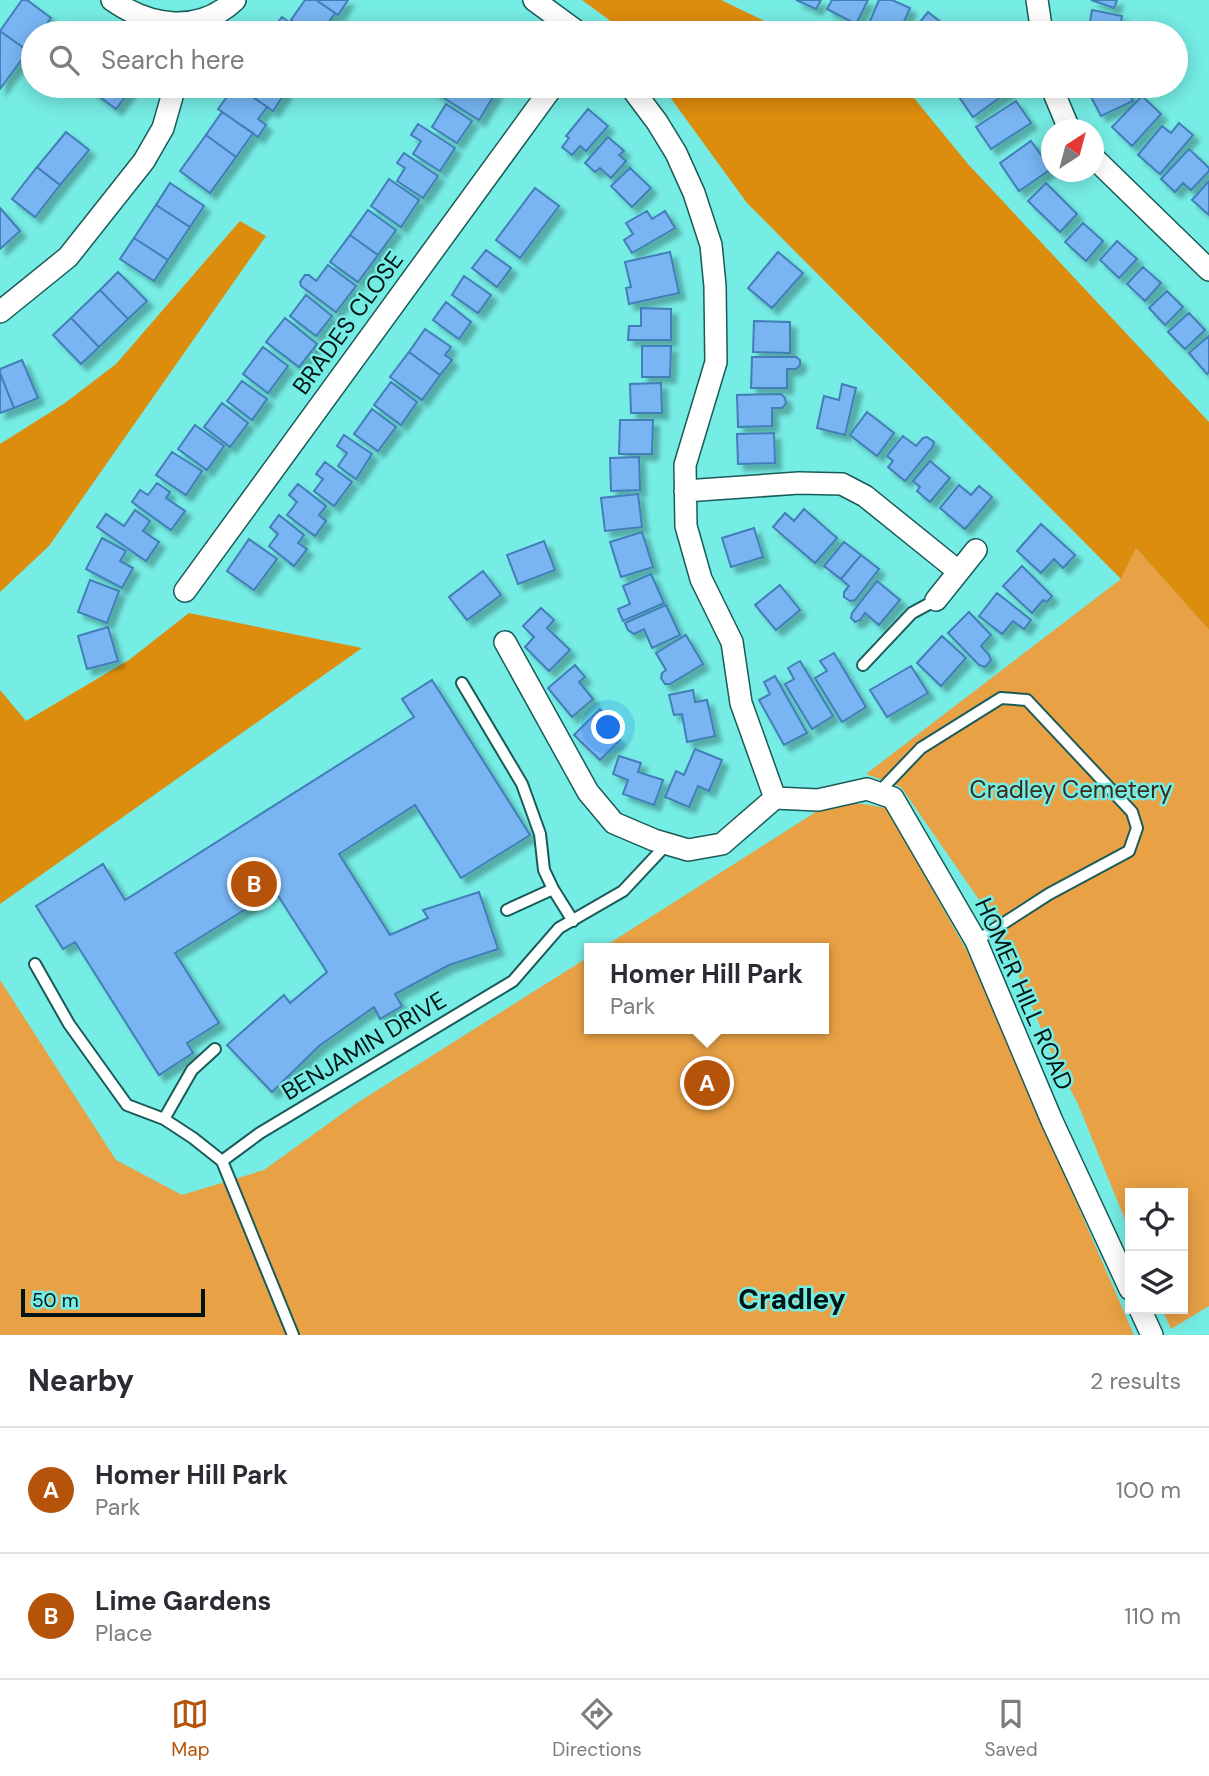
<!DOCTYPE html>
<html lang="en">
<head>
<meta charset="utf-8">
<style>
  body { margin:0; font-family:"DM Sans",sans-serif; background:#f2f2f3; color:#2b2b33 }
  .controls { position:absolute; right:21px; bottom:21px; display:grid; overflow:hidden; border-radius:0px; box-shadow:0 4px 18px #0003 }
  .controls button { width:63px; height:63px; display:grid; place-items:center; padding:0; border:0; border-bottom:2px solid #e1e1e2; background:#fff; color:#2b2b33; font:35px sans-serif }
  .compass { position:absolute; left:1041px; top:119px; width:63px; height:63px; border-radius:50%; background:#fff; box-shadow:0 4px 18px #0003; rotate:36deg }
  .scale { position:absolute; left:21px; bottom:18px; width:184px; box-sizing:border-box; padding-left:7px; border:4px solid #001514; border-top:0; font-size:19px; line-height:24px; white-space:nowrap; color:#001514; -webkit-text-stroke:5px #75ece4; paint-order:stroke }
  .you { position:absolute; left:609px; top:728px; width:24px; height:24px; margin:-18px; border:5px solid #fff; border-radius:50%; background:#1a73e8; box-shadow:0 0 0 10px #1a73e833 }
  .badge { display:grid; place-items:center; width:46px; height:46px; border-radius:50%; background:#b45309; color:#fff; font-size:23px; font-weight:700 }
  .pin { position:absolute; translate:-50% -50%; border:4px solid #fff; box-shadow:0 2px 7px #0006 }
  .popup { position:absolute; left:584px; top:943px; width:245px; height:91px; box-sizing:border-box; display:grid; place-content:center; border-radius:0px; background:#fff; filter:drop-shadow(0 2px 5px #0005); font-size:23px; white-space:nowrap; color:#7c7c81 }
  .popup b { font-size:26px; color:#2b2b33 }
  .popup::after { content:''; position:absolute; left:50%; top:100%; margin-left:-14px; border:14px solid transparent; border-top-color:#fff }
  .list { margin:0; padding:0; list-style:none }
  h2 { display:flex; justify-content:space-between; align-items:center; height:91px; margin:0; padding:0 28px; font-size:30px }
  h2 small { font-size:23px; font-weight:400; color:#7c7c81 }
  .list li { display:grid; grid-template-columns:46px 1fr auto; gap:21px; align-items:center; box-sizing:border-box; height:126px; padding:0 28px; border-top:2px solid #e1e1e2 }
  .list b { display:block; font-size:26px; white-space:nowrap }
  .list p { margin:0; font-size:23px; white-space:nowrap; color:#7c7c81 }
  .list em { font-size:23px; font-style:normal; color:#7c7c81 }
  .icon { flex:none; width:38px; height:38px; fill:none; stroke:currentColor; stroke-width:2; stroke-linecap:round; stroke-linejoin:round }
  .map { position:relative; flex:none; width:1209px; height:1335px; overflow:hidden }
  .search { position:absolute; background:#fff; box-shadow:0 4px 18px #0003; left:21px; right:21px; top:21px; height:77px; display:flex; align-items:center; gap:18px; box-sizing:border-box; padding:0 24px; border-radius:38px; color:#7c7c81; font-size:26px }
  .sheet { height:343px; background:#fff }
  nav { display:flex; justify-content:space-around; align-items:center; box-sizing:border-box; height:98px; border-top:2px solid #e1e1e2; background:#fff; font-size:19px; color:#7c7c81 }
  nav a { display:grid; justify-items:center; gap:4px }
  nav .on { color:#b45309 }
  .map>svg:first-child { display:block }
  .green { fill:#e9a146 }
  .forest { fill:#dd8d0d }
  .building { fill:#78b5f2; stroke:#427eb7; stroke-width:2; filter:url(#shadow) }
  .lines { fill:none; stroke-linecap:round; stroke-linejoin:round }
  .lane-casing { stroke:#195b58; stroke-width:14 }
  .street-casing { stroke:#195b58; stroke-width:24 }
  .lane { stroke:#fff; stroke-width:10 }
  .street { stroke:#fff; stroke-width:21 }
  .labels { text-anchor:middle; stroke-width:5; stroke-linejoin:round; paint-order:stroke }
  .street-label { font-size:24px; fill:#001514; stroke:#75ece4 }
  .park-label { font-size:24px; fill:#3b2c1a; stroke:#75ece4 }
  .quarter-label { font-size:28px; font-weight:bold; fill:#001514; stroke:#75ece4 }
</style>
</head>
<body>
<div class="map">
<svg width="1209" height="1335" viewBox="0 0 1209 1335">
  <defs>
    <filter id="shadow"><feDropShadow dx="6" dy="6" stdDeviation="2" flood-color="#0004"/></filter>
  </defs>
  <rect width="100%" height="100%" fill="#75ece4"/>
  <path class="green" d="M1136 548 1209 630V1306L1171 1329 1162 1309H1183V1193H1130V1232L1078 1104 1051 1052 998 927 901 787 866 774 1121 579Z
    M830 803 863 804 886 808 968 953 1134 1335H0V980L116 1160 182 1195 264 1170 357 1103 590 956V1029H824V948H602Z"/>
  <path class="forest" d="M582 0H721L789 33H620L608 19Z
    M662 86H896L909 92 968 164 1209 422V630L1136 548 1121 579 747 203Z
    M240 221 266 236 49 546 0 592V444L65 403 116 364Z
    M189 613 362 648 0 904V690L26 721 129 660Z"/>
  <path class="building" d="M22 0H27L51 18 40 33H33V43L28 51 0 31Z
    M305 0H316L335 13 321 33H310L291 20Z
    M316 0H348L338 15Z
    M796 0H821L816 9Z
    M832 0H868L856 24 827 9Z
    M879 0H892L910 8 899 33H879L867 28Z
    M1091 0H1117L1114 8Z
    M1092 10 1122 16 1119 33H1088Z
    M928 12 952 31 951 33H911Z
    M282 17 304 33H270Z
    M0 31 28 51 0 89Z
    M97 86H133L116 109 93 92Z
    M235 86H237L267 107 258 119 266 125 258 137 218 109Z
    M237 86H282L287 90 273 111Z
    M429 86H486L496 92 479 120 428 88Z
    M974 86H1012L1013 88 973 117 959 97Z
    M1109 86H1125L1133 101 1101 116 1090 95Z
    M1142 96 1161 114 1132 146 1112 127Z
    M1016 101 1031 123 991 149 976 127Z
    M446 104 472 121 457 143 432 127Z
    M588 109 608 126 586 151 580 146 572 155 562 147 569 138 566 136Z
    M222 112 253 133 236 157 206 135Z
    M1179 123 1193 135 1160 174 1138 155 1162 126 1171 133Z
    M418 124 455 148 440 171 413 154 421 141 411 135Z
    M66 132 89 150 60 185 37 167Z
    M206 135 236 157 210 193 180 171Z
    M608 137 624 151 619 155 626 161 611 178 600 168 595 172 585 163Z
    M1031 141 1051 169 1019 191 1000 163Z
    M1189 149 1209 168V171L1191 190 1183 183 1175 192 1161 179Z
    M404 153 438 176 423 198 397 181 405 168 397 163Z
    M37 167 60 185 35 217 12 199Z
    M630 168 651 188 632 207 611 186Z
    M389 179 419 200 401 227 371 206Z
    M1209 181V215L1192 200Z
    M170 183 204 206 190 227 156 205Z
    M1046 183 1077 214 1060 232 1028 201Z
    M535 188 559 206 520 258 496 240Z
    M156 205 190 227 168 260 134 238Z
    M0 208 20 231 0 249Z
    M368 210 396 230 378 255 350 235Z
    M647 211 652 219 665 211 675 228 632 253 624 240 633 234 626 223Z
    M1083 223 1103 241 1086 261 1065 242Z
    M350 235 378 255 358 282 330 262Z
    M134 238 168 260 154 281 120 259Z
    M1117 241 1137 259 1119 278 1100 260Z
    M486 250 511 268 497 287 472 268Z
    M670 252 679 293 629 304 626 288 631 287 625 262Z
    M778 252 803 273 772 308 748 288Z
    M328 265 356 286 336 312 301 286 300 282 305 275H309L316 281Z
    M1143 267 1161 283 1145 301 1127 284Z
    M118 272 147 301 128 319 100 290Z
    M464 276 491 295 478 313 452 295Z
    M100 290 128 319 99 347 71 318Z
    M1167 291 1183 307 1165 325 1149 308Z
    M306 295 332 316 316 336 290 316Z
    M446 302 471 322 459 339 433 320Z
    M641 308 671 309V340H628L629 326H641Z
    M1189 313 1205 330 1185 349 1168 332Z
    M71 318 99 347 81 364 53 335Z
    M285 318 317 344 299 367 266 342Z
    M754 321 790 322V353L753 352Z
    M425 329 451 347 445 355 452 360 440 375 409 352Z
    M1209 336V372L1207 374 1189 353Z
    M642 346H671L670 377H642Z
    M263 347 288 366 268 393 243 374Z
    M409 352 440 375 422 400 390 377Z
    M752 357H796L800 360V365L796 369H787V388H751Z
    M22 360 38 398 14 408 0 373V369Z
    M0 373 14 408 0 413Z
    M242 381 267 399 252 420 227 401Z
    M391 382 417 402 401 425 374 405Z
    M661 383 662 413H631L630 384Z
    M842 384 856 388 845 435 817 428 824 396 839 400Z
    M781 394 785 398 786 404 782 408H772V426L738 427 737 395Z
    M222 403 248 423 230 447 204 427Z
    M372 409 396 427 378 451 354 434Z
    M867 412 894 433 877 456 850 435Z
    M620 420H653L652 454H619Z
    M195 425 224 446 207 470 178 449Z
    M774 433 775 463 738 464 737 434Z
    M344 435 372 454 356 479 338 466 347 453 337 446Z
    M903 436 916 446 923 438 927 437 934 442 933 446 905 481 888 467 893 461 887 456Z
    M172 452 202 471 186 495 156 475Z
    M639 457 640 490 611 491 610 458Z
    M930 461 950 478 930 502 917 491 920 487 913 481Z
    M325 462 352 482 334 506 314 491 323 479 316 474Z
    M157 483 170 492 166 498 185 511 171 530 132 502 140 490 148 495Z
    M298 484 326 506 319 515 326 521 315 536 287 515 297 502 289 495Z
    M959 485 971 495 979 486 992 497 965 529 940 508Z
    M638 494 642 527 605 531 601 498Z
    M804 509 837 538 815 563 773 527 785 513 794 521Z
    M135 510 150 521 143 531 159 542 146 561 97 527 106 514 124 526Z
    M279 515 304 535 298 543 307 549 294 566 269 546 278 534 270 527Z
    M1041 524 1075 555 1063 568 1054 559 1041 573 1017 551Z
    M754 528 763 557 731 567 722 538Z
    M642 532 653 567 621 577 610 542Z
    M102 538 126 551 120 561 133 568 122 588 86 569Z
    M249 539 277 559 254 590 227 571Z
    M544 541 555 570 518 584 507 555Z
    M844 542 861 555 841 579 824 566Z
    M861 555 879 569 855 600 850 601 844 597V592L849 586 841 579Z
    M1022 566 1052 596 1047 602 1043 600 1032 613 1003 586Z
    M483 571 501 595 467 620 449 597Z
    M651 574 664 603 623 621 618 609 630 604 623 586Z
    M90 580 119 591 107 623 78 612Z
    M877 581 900 600 879 625 865 613 860 620 855 622 851 618 852 613Z
    M780 585 800 610 776 630 755 605Z
    M997 593 1031 620 1024 629 1013 621 1002 634 979 616Z
    M666 605 680 635 652 648 644 629 634 634 628 630 625 623Z
    M541 608 554 620 547 628 570 650 549 671 525 647 534 637 523 626Z
    M969 612 991 635 981 646 989 655 991 660 985 667 979 665 948 633Z
    M108 627 118 661 87 669 78 636Z
    M686 635 703 664 670 684H665L661 678 662 673 666 670 656 653Z
    M942 636 966 658 941 686 917 663Z
    M834 653 866 707 842 722 815 678 827 671 820 661Z
    M800 661 833 716 812 729 785 684 794 679 788 668Z
    M575 665 585 677 579 682 593 699 572 717 548 688Z
    M911 666 928 693 887 717 870 690Z
    M775 676 807 733 784 745 759 700 770 694 764 682Z
    M432 680 530 835 461 878 415 805 339 854 390 935 428 918 423 910 479 892 498 949 449 965 395 994 402 1006 380 1019 374 1007 319 1046 272 1092 227 1045 284 995 290 1003 327 972 275 891 175 953 219 1023 187 1043 193 1053 159 1075 75 942 63 949 36 906 103 864 125 900 414 717 402 699Z
    M693 690 695 702 707 700 715 736 687 742 682 714 674 715 669 695Z
    M600 709 606 715 600 721 620 740 600 760 574 735Z
    M695 749 722 760 709 791 698 786 689 807 665 797 676 771 684 775Z
    M619 756 641 763 638 772 663 780 654 805 623 794 628 780 613 774Z"/>
  <g class="lines">
    <g class="lane-casing">
      <path id="lane" d="M863 665 912 613 936 600
        M462 683 522 784 540 834 544 870 553 889 573 921
        M878 793 921 748 1001 698 1027 700 1132 812 1137 828 1129 851 1049 894 976 941
        M507 910 553 889
        M35 964 69 1024 127 1105 164 1119 193 1138 222 1161
        M164 1119 192 1070 215 1049
        M293 1335 222 1161 260 1133 513 981 559 928 623 891 667 844"/>
    </g>
    <g class="street-casing">
      <path id="street" d="M112 0C150 27 199 34 235 0
        M534 0 579 33
        M1037 0 1042 33
        M630 86 657 122 676 153 694 193 711 245 715 286 716 362 685 465 686 526 701 579 732 642 741 703 775 798
        M1051 86 1067 124 1071 130
        M1094 158 1209 270
        M0 312 68 257 144 161 163 128 175 86
        M685 491 799 483 842 484 865 496 958 571
        M185 591 553 86
        M936 600 976 550
        M505 642 588 792 614 823 654 840 688 850 722 844 775 798
        M775 798 818 800 867 789 893 798 976 941 1052 1121 1130 1289
        M1140 1309 1152 1335"/>
    </g>
    <use href="#lane" class="lane"/>
    <use href="#street" class="street"/>
  </g>
  <g class="labels">
    <g class="street-label">
      <text transform="translate(348 323) rotate(-54)" y="8">BRADES CLOSE</text>
      <text transform="translate(1024 994) rotate(66)" y="8">HOMER HILL ROAD</text>
      <text transform="translate(364 1046) rotate(-31)" y="8">BENJAMIN DRIVE</text>
    </g>
    <g class="park-label">
      <text x="1071" y="798">Cradley Cemetery</text>
    </g>
    <g class="quarter-label">
      <text x="792" y="1309">Cradley</text>
    </g>
  </g>
</svg>
<div class="controls">
<button><svg class="icon" aria-label="locate" viewBox="0 0 24 24"><circle cx="12" cy="12" r="6"/><path d="M12 2v4M12 18v4M2 12h4M18 12h4"/></svg></button>
<button><svg class="icon" aria-label="layers" viewBox="0 0 24 24"><path d="M12 4l9 5-9 5-9-5zM3 14l9 5 9-5"/></svg></button>
</div>
<svg class="compass" viewBox="-18 -18 36 36"><path d="M0-13l5 13h-10z" fill="#e53935"/><path d="M0 13l5-13h-10z" fill="#7c7c81"/></svg>
<div class="scale">50 m</div>
<div class="you"></div>
<div class="pin badge" style="left:707px;top:1083px">A</div>
<div class="popup"><b>Homer Hill Park</b>Park</div>
<div class="pin badge" style="left:254px;top:884px">B</div>
<div class="search"><svg class="icon" aria-label="search" viewBox="0 0 24 24"><circle cx="10" cy="10" r="6"/><path d="M15 15l6 6"/></svg>Search here</div>
</div>
<section class="sheet">
<h2>Nearby<small>2 results</small></h2>
<ul class="list">
<li><span class="badge">A</span><div><b>Homer Hill Park</b><p>Park</p></div><em>100 m</em></li>
<li><span class="badge">B</span><div><b>Lime Gardens</b><p>Place</p></div><em>110 m</em></li>
</ul>
</section>
<nav>
<a class="on"><svg class="icon" aria-label="map" viewBox="0 0 24 24"><path d="M3 6l6-2 6 2 6-2v14l-6 2-6-2-6 2zM9 4v14M15 6v14"/></svg>Map</a>
<a><svg class="icon" aria-label="directions" viewBox="0 0 24 24"><path d="M12 3l9 9-9 9-9-9zM9 14v-3h6M13 9l2 2-2 2"/></svg>Directions</a>
<a><svg class="icon" aria-label="saved" viewBox="0 0 24 24"><path d="M7 4h10v16l-5-4-5 4z"/></svg>Saved</a>
</nav>
</body>
</html>
